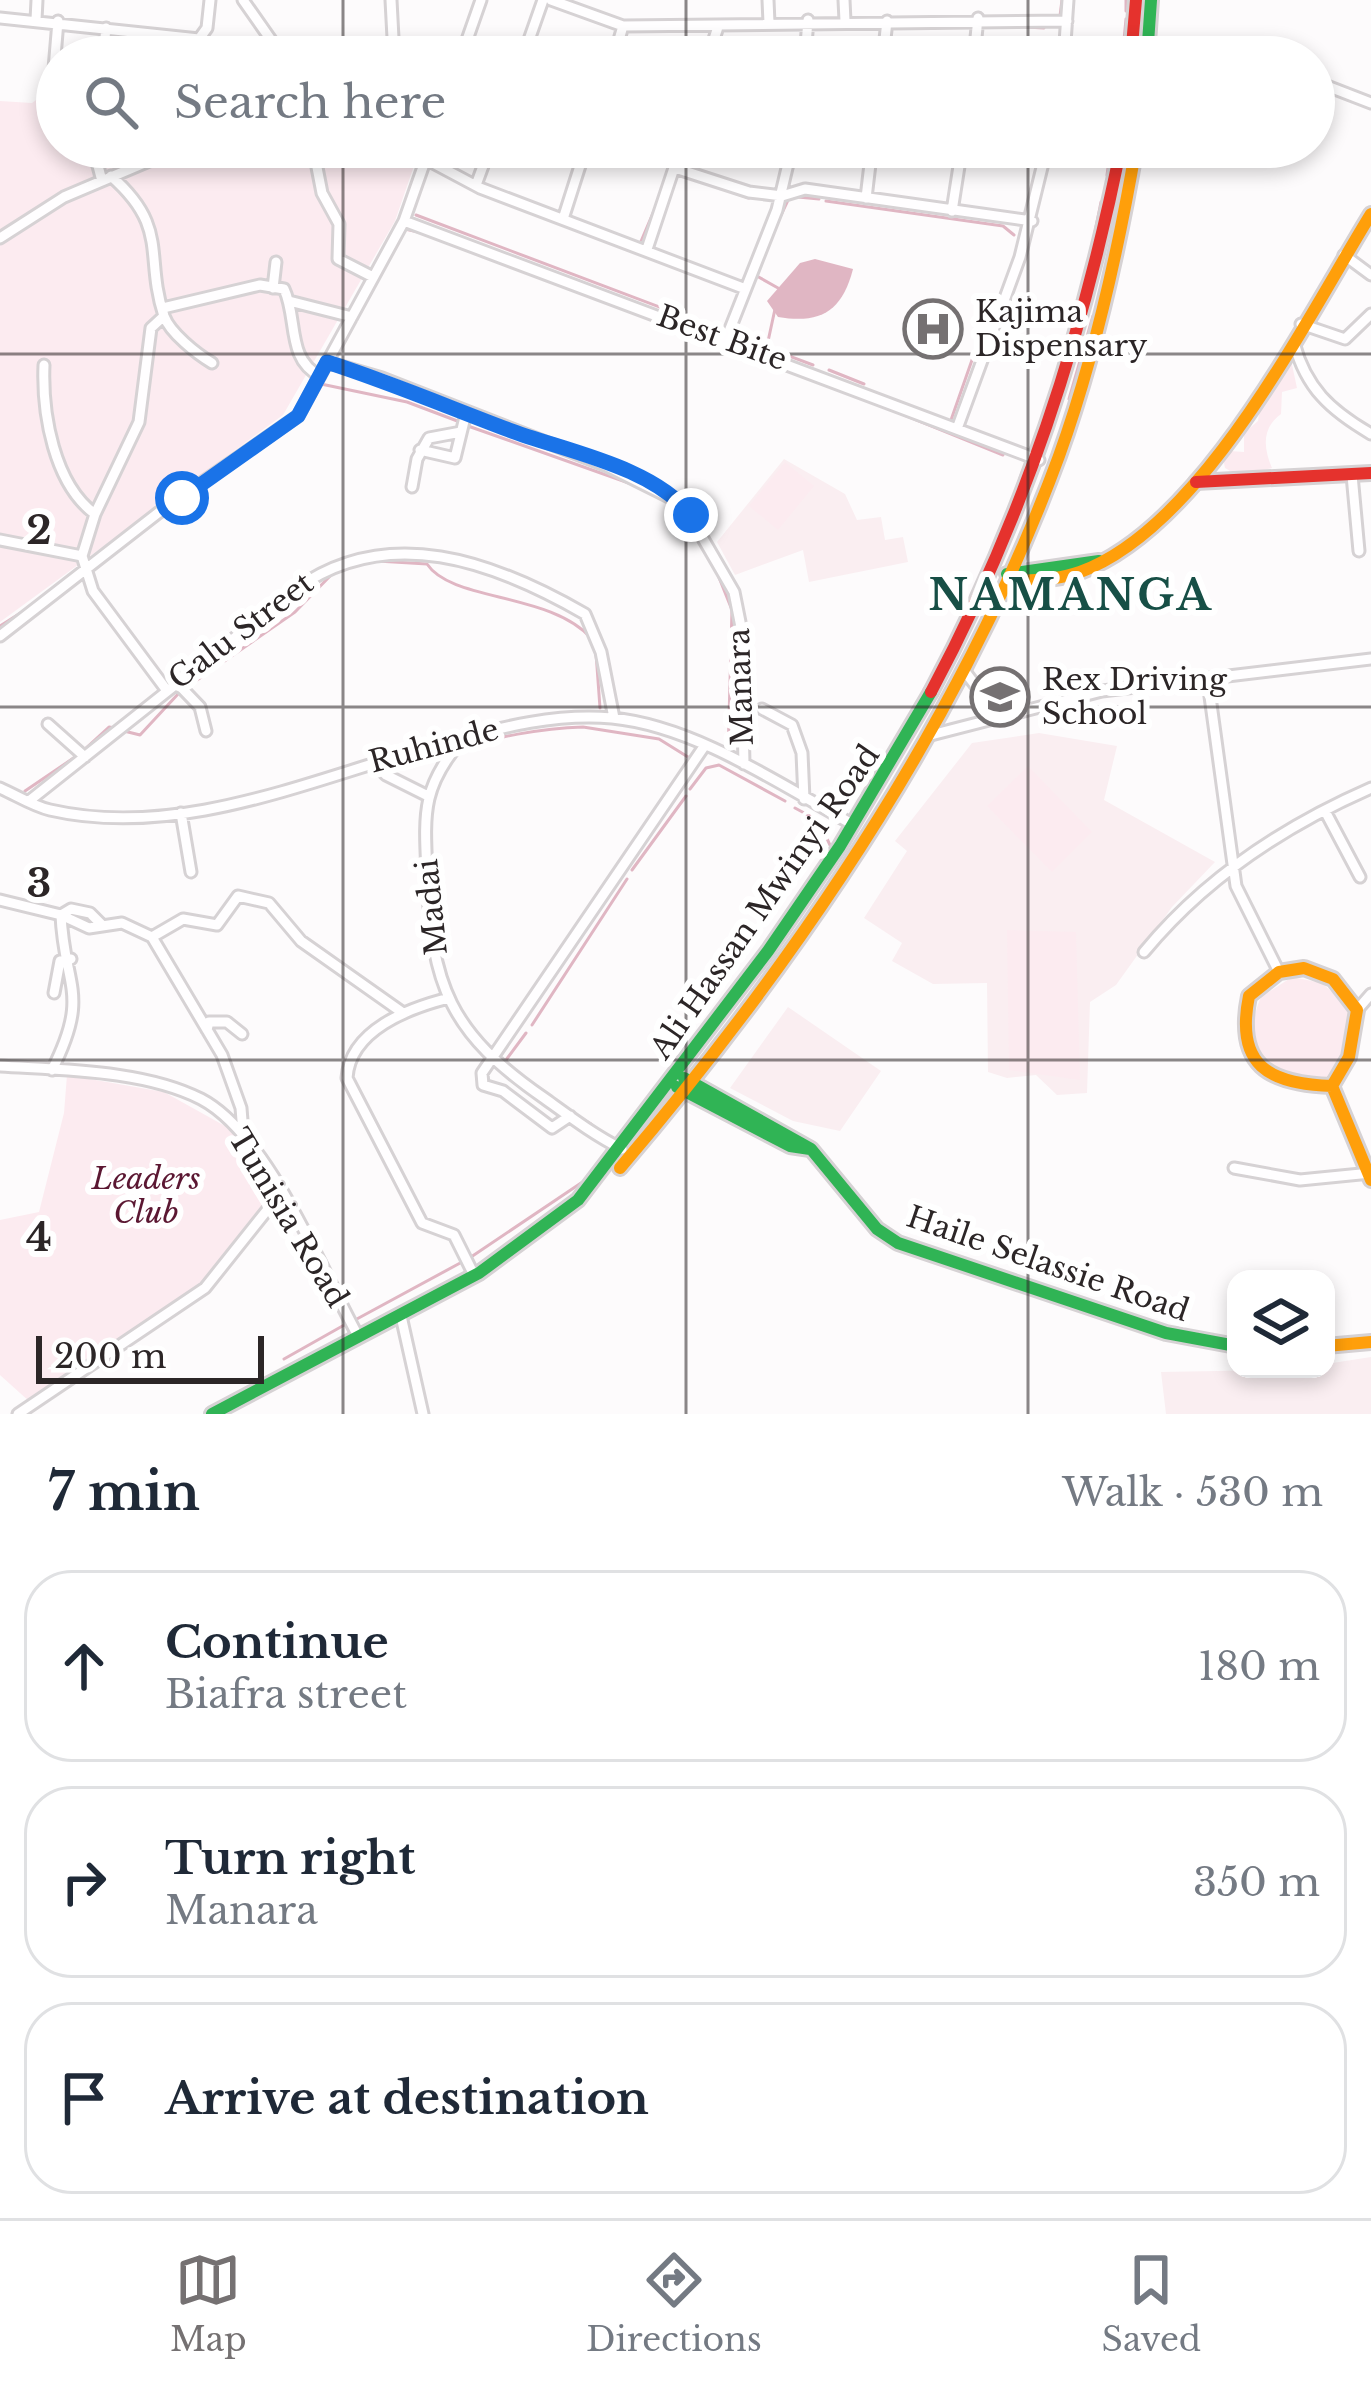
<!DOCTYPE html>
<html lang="en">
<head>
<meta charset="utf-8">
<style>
  body { margin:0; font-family:"Libre Baskerville",serif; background:#f2f2f3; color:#1f2937 }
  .controls { position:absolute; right:36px; bottom:36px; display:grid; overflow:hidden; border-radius:24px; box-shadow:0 6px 18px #0003 }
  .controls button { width:108px; height:108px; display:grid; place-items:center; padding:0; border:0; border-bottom:3px solid #e0e1e3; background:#fff; color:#1f2937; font:60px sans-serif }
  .scale { position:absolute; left:36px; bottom:30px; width:228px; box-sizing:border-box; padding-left:12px; border:6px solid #2c2627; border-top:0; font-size:33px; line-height:42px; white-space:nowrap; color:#2c2627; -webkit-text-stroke:9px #fff; paint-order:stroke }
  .stop { position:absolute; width:36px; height:36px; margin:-27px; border:9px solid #1a73e8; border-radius:50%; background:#fff }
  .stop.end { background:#1a73e8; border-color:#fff; box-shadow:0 3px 12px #0008 }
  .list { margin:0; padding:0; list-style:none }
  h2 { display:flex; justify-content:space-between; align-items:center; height:156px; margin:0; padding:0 48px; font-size:51px }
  h2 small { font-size:39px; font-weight:400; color:#747a83 }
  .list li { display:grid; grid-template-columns:78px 1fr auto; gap:36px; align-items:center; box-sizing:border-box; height:192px; margin:0 24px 24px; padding:0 24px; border:3px solid #e0e1e3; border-radius:48px }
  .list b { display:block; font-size:45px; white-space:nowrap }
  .list p { margin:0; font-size:39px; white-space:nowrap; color:#747a83 }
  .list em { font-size:39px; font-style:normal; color:#747a83 }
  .icon { flex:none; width:66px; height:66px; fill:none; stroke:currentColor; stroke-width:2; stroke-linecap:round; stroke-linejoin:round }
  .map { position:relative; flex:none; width:1371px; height:1414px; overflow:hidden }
  .search { position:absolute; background:#fff; box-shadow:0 6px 18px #0003; left:36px; right:36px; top:36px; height:132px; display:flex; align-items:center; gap:30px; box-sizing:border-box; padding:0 42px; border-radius:66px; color:#747a83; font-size:45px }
  .sheet { height:804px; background:#fff }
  nav { display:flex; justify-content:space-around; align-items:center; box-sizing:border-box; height:168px; border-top:3px solid #e0e1e3; background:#fff; font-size:33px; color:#747a83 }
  nav a { display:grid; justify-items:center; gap:6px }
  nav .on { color:#757172 }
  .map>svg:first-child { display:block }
  .built { fill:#faeef1 }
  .green { fill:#fcebf0 }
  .water { fill:#e0b6c3 }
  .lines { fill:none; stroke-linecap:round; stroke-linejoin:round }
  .stream { stroke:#e0b6c3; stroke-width:3 }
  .street-casing { stroke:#d6d2d4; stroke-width:15 }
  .fast-casing { stroke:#d6d2d4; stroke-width:18 }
  .slow-casing { stroke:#d6d2d4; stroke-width:18 }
  .jam-casing { stroke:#d6d2d4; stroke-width:18 }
  .street { stroke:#fffeff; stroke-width:9 }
  .fast { stroke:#30b455; stroke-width:12 }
  .slow { stroke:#ff9f0a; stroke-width:12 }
  .jam { stroke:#e5322d; stroke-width:12 }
  .route { stroke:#1a73e8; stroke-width:15 }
  .grid { fill:none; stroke:#2c2627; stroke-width:3; stroke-opacity:0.55 }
  .labels { text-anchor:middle; stroke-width:12; stroke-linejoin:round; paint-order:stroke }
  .poi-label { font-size:30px; fill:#2c2627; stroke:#fff; text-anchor:start }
  .street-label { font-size:30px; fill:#2c2627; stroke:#fff }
  .park-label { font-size:30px; font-style:italic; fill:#5b1732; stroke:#fff }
  .district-label { font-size:42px; font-weight:bold; letter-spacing:3px; fill:#174f46; stroke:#fff }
  .grid-label { font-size:39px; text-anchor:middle; font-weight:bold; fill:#2c2627; stroke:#fff; stroke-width:12; stroke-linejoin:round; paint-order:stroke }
</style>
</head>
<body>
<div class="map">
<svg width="1371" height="1414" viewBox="0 0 1371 1414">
  <rect width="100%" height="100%" fill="#fdfbfc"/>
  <path class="built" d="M784 459 845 494 857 520 881 517 885 540 903 537 908 562 809 582 803 550 735 575 717 542Z
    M1039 733 1117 746 1104 800 1215 862 1172 907 1116 985 1090 1002 1087 1093 1057 1095 1036 1075 1007 1078 988 1072 987 983 933 984 892 961 902 943 864 918 907 851 895 841 972 743Z
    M788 1007 881 1071 840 1131 793 1121 730 1088Z
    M1371 1357V1414H1166L1161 1372 1326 1369V1364Z"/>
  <path class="green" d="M57 85V147H310L313 163C346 165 387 150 416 160L395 221 283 415 0 622V101L32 103Z
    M1291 360 1297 388 1282 392 1281 414C1262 428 1263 447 1272 468L1239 476 1225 468 1223 458 1230 451 1244 452V433L1258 421 1261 401 1275 389 1278 374Z
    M785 462 814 486 778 530 749 506Z
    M1028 766 1092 832 1052 872 987 806Z
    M1007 930 1076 932 1080 1080 1009 1070Z
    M1292 977 1322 983 1352 1010C1350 1031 1351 1057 1336 1074 1311 1103 1229 1069 1261 997Z
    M67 1075 164 1092 234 1131 270 1195 198 1291 30 1402 0 1375V1220L39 1212 64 1113Z"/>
  <path class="water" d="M815 259 853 269C842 312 820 324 778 317L767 301 800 263Z"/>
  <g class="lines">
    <path class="stream" d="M1126 11V0
      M1060 16 1062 0
      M1026 27 1044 28
      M889 48 891 28
      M1123 51 1126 19
      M432 168 503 202
      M485 175 497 147
      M1107 175 1111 147
      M700 181 749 198
      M872 183 874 167
      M798 197 819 199
      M826 201 1003 226 1014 235
      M416 215 813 365
      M405 229 427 234
      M773 232 789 198
      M639 246 659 199
      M1110 250 1116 214
      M1091 252 1101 202
      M1085 273 1088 264
      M755 275 778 288
      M587 295 685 332
      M1073 321 1083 282
      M767 346 775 309
      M333 361 361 311
      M829 370 864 384
      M321 384 407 402 460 422
      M860 397 1003 455
      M1069 399 1093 316
      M951 420 986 320
      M468 426 640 487
      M1032 448 1067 342
      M1020 478 1023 470
      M377 561 427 564C452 602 551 592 592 639
      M716 570 732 610 728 754
      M0 626 30 607
      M596 653 600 708
      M187 687 295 612 334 572
      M583 727 659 739 696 762 494 1056C480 1035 462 1017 453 994 432 946 409 789 457 754 482 736 552 728 583 727Z
      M124 731 140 735 179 693
      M85 749 109 727 115 728
      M690 789 706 768 719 765 785 801
      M25 791 78 755
      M795 808 819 821 830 845
      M632 870 686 796
      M532 1025 627 879
      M503 1064 526 1033
      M541 1090 568 1110
      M576 1115 591 1124
      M609 1154 652 1094
      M471 1257 587 1179
      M355 1320 462 1262
      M284 1359 346 1324"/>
    <g class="street-casing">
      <path id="street" d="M243 0 283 57
        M391 0 394 57
        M551 0 623 26 1067 21
        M768 0 769 23
        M844 0 845 21
        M0 18 199 39 207 28 210 0
        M36 20 37 0
        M200 38 203 57
        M1229 44 1243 57
        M103 57 106 28
        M461 57 481 0
        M523 57 543 0
        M614 57 623 26
        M708 57 718 27
        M805 57 808 20
        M883 57 887 21
        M974 57 978 18
        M1064 57 1068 0
        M54 69 58 21
        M1314 81 1371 103
        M49 112 57 113
        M93 147 102 181
        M313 147 322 193 339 224 338 259 373 277
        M403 147 480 188 743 288
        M675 168 749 192 782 196 805 189 1032 221
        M111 176C170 228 144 255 164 316 170 333 197 354 212 363
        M476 185 490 147
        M866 198 872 147
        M952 211 962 147
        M563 219 586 147
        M404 221 1039 460
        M0 238 64 197 182 147
        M647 249 681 147
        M1344 255 1371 275
        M273 288 276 262
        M289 301 352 317
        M163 308 260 285 284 289C298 318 286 359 320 376
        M164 316 151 328 139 422 95 514 82 556 93 591 165 688
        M1301 324 1345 339 1371 314
        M726 339 777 210 792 147
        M1294 343C1306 388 1330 410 1371 434
        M327 362 382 378 607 466 683 504 734 592 741 627 744 764
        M44 365C42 414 54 484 95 514
        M958 426 1020 257 1047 147
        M420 450 455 458 466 413
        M1352 475 1359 551
        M412 487 417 459 429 438 461 432
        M0 540 82 556
        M0 636 158 513 298 416 404 221 430 147
        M966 673 1001 719
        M175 681 200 707 206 731
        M1208 682 1236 886 1279 972
        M762 709 792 725 802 753 804 799
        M48 724 85 757
        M931 735 1102 691 1371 659
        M464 737C422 786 424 811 427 873 431 986 450 1033 544 1098 569 1116 594 1135 622 1149
        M373 762 386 775 426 795
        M0 788C16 795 33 806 50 810 185 841 323 774 450 741 503 727 557 713 612 718 695 726 781 785 852 824
        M29 801 296 589C388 523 493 561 585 614L601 652 614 718
        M1325 811 1360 877
        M181 813 191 872
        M0 900 61 915 89 928 122 923 152 937 222 1055 241 1108 243 1133
        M152 937 183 919 217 925 238 896 269 903 301 941 403 1013
        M1144 952C1204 879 1284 826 1371 788
        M54 993 60 961 71 959
        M449 998C409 1008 350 1030 347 1078L422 1223 454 1235 473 1273
        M1357 1010 1371 994
        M207 1030 209 1022H227L242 1034
        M0 1066C62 1070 144 1070 201 1099 268 1134 321 1269 358 1336
        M52 1070C91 993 64 987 61 915L71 909 90 913 101 924
        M570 1116 552 1128 503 1091 483 1085 482 1073 703 748
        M1234 1168 1300 1180 1371 1173
        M401 1316 423 1414
        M18 1414 205 1288 280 1194"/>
    </g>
    <g class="fast-casing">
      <path id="fast" d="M1147 57 1151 0
        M1007 574 1099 561
        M684 1078 811 1149 877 1229 898 1243 1166 1333 1236 1346
        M677 1087 790 1146 810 1149
        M212 1414 479 1273 578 1200 768 951 840 846 931 692"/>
    </g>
    <g class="slow-casing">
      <path id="slow" d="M1008 581C1032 581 1058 580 1080 572 1203 527 1305 321 1371 214
        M1304 968 1333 979 1357 1010 1349 1057 1332 1086C1268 1084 1235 1065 1249 996L1279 972Z
        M1332 1086 1371 1180
        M620 1168C799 958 963 717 1059 456 1095 356 1118 252 1136 147
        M1326 1346 1371 1342"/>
    </g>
    <g class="jam-casing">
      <path id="jam" d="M1131 57 1136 0
        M1196 482 1371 473
        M931 692C1024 518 1082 339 1121 147"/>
    </g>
    <use href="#street" class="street"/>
    <use href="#fast" class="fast"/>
    <use href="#slow" class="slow"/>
    <use href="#jam" class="jam"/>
  </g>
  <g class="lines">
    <path class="route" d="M182 498 298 416 327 362C389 382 448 407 509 430 565 451 652 466 691 515"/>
  </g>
  <path class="grid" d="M343 0V57M686 0V57M1028 0V57M343 147V1414M686 147V1414M1028 147V1414M0 354H1371M0 707H1371M0 1060H1371"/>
  <defs>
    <g id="hospital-ring" transform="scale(3)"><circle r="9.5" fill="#fff" stroke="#757172" stroke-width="1.5"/><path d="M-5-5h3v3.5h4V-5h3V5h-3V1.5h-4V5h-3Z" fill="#757172"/></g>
    <g id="university-ring" transform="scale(3)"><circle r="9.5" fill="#fff" stroke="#757172" stroke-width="1.5"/><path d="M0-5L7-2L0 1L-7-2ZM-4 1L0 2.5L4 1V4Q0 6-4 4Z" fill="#757172"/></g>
  </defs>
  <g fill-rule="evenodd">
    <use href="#hospital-ring" x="933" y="329"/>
    <use href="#university-ring" x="1000" y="697"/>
  </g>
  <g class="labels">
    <g class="poi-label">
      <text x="975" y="322">Kajima<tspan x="975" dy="34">Dispensary</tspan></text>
      <text x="1042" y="690">Rex Driving<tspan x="1042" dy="34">School</tspan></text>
    </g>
    <g class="street-label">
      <text transform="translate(722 338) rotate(20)" y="10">Best Bite</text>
      <text transform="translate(241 631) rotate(-37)" y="10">Galu Street</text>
      <text transform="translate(741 687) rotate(-92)" y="10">Manara</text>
      <text transform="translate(434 746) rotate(-15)" y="10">Ruhinde</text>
      <text transform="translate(765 902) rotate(-55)" y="10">Ali Hassan Mwinyi Road</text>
      <text transform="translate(432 907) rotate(-96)" y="10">Madai</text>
      <text transform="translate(288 1218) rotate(59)" y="10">Tunisia Road</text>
      <text transform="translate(1048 1264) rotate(19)" y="10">Haile Selassie Road</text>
    </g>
    <g class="park-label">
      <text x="146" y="1189">Leaders<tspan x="146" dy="34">Club</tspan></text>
    </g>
    <g class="district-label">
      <text x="1071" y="610">NAMANGA</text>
    </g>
  </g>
  <g class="grid-label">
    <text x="39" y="544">2</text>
    <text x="39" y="897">3</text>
    <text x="39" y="1251">4</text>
  </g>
</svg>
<div class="controls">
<button><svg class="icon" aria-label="layers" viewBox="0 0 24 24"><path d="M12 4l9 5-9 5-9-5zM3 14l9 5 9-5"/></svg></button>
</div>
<div class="scale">200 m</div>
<div class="stop" style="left:182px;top:498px"></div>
<div class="stop end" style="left:691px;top:515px"></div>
<div class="search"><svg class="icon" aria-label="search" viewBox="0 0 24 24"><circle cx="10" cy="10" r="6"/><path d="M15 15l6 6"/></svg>Search here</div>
</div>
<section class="sheet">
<h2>7 min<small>Walk · 530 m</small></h2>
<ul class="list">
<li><svg class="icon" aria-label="ahead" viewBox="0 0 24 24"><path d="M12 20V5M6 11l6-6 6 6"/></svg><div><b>Continue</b><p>Biafra street</p></div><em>180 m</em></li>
<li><svg class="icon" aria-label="right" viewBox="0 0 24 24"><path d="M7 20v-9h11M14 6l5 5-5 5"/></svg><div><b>Turn right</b><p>Manara</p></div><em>350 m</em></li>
<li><svg class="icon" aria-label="arrive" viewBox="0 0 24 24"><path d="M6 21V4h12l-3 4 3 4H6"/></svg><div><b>Arrive at destination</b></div></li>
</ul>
</section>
<nav>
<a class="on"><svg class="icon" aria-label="map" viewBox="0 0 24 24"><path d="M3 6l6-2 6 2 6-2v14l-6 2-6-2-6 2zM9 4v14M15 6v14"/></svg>Map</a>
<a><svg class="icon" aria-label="directions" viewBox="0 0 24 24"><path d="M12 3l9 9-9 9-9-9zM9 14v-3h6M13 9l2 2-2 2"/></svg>Directions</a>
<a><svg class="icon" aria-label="saved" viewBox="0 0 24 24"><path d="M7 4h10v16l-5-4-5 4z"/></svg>Saved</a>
</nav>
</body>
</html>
